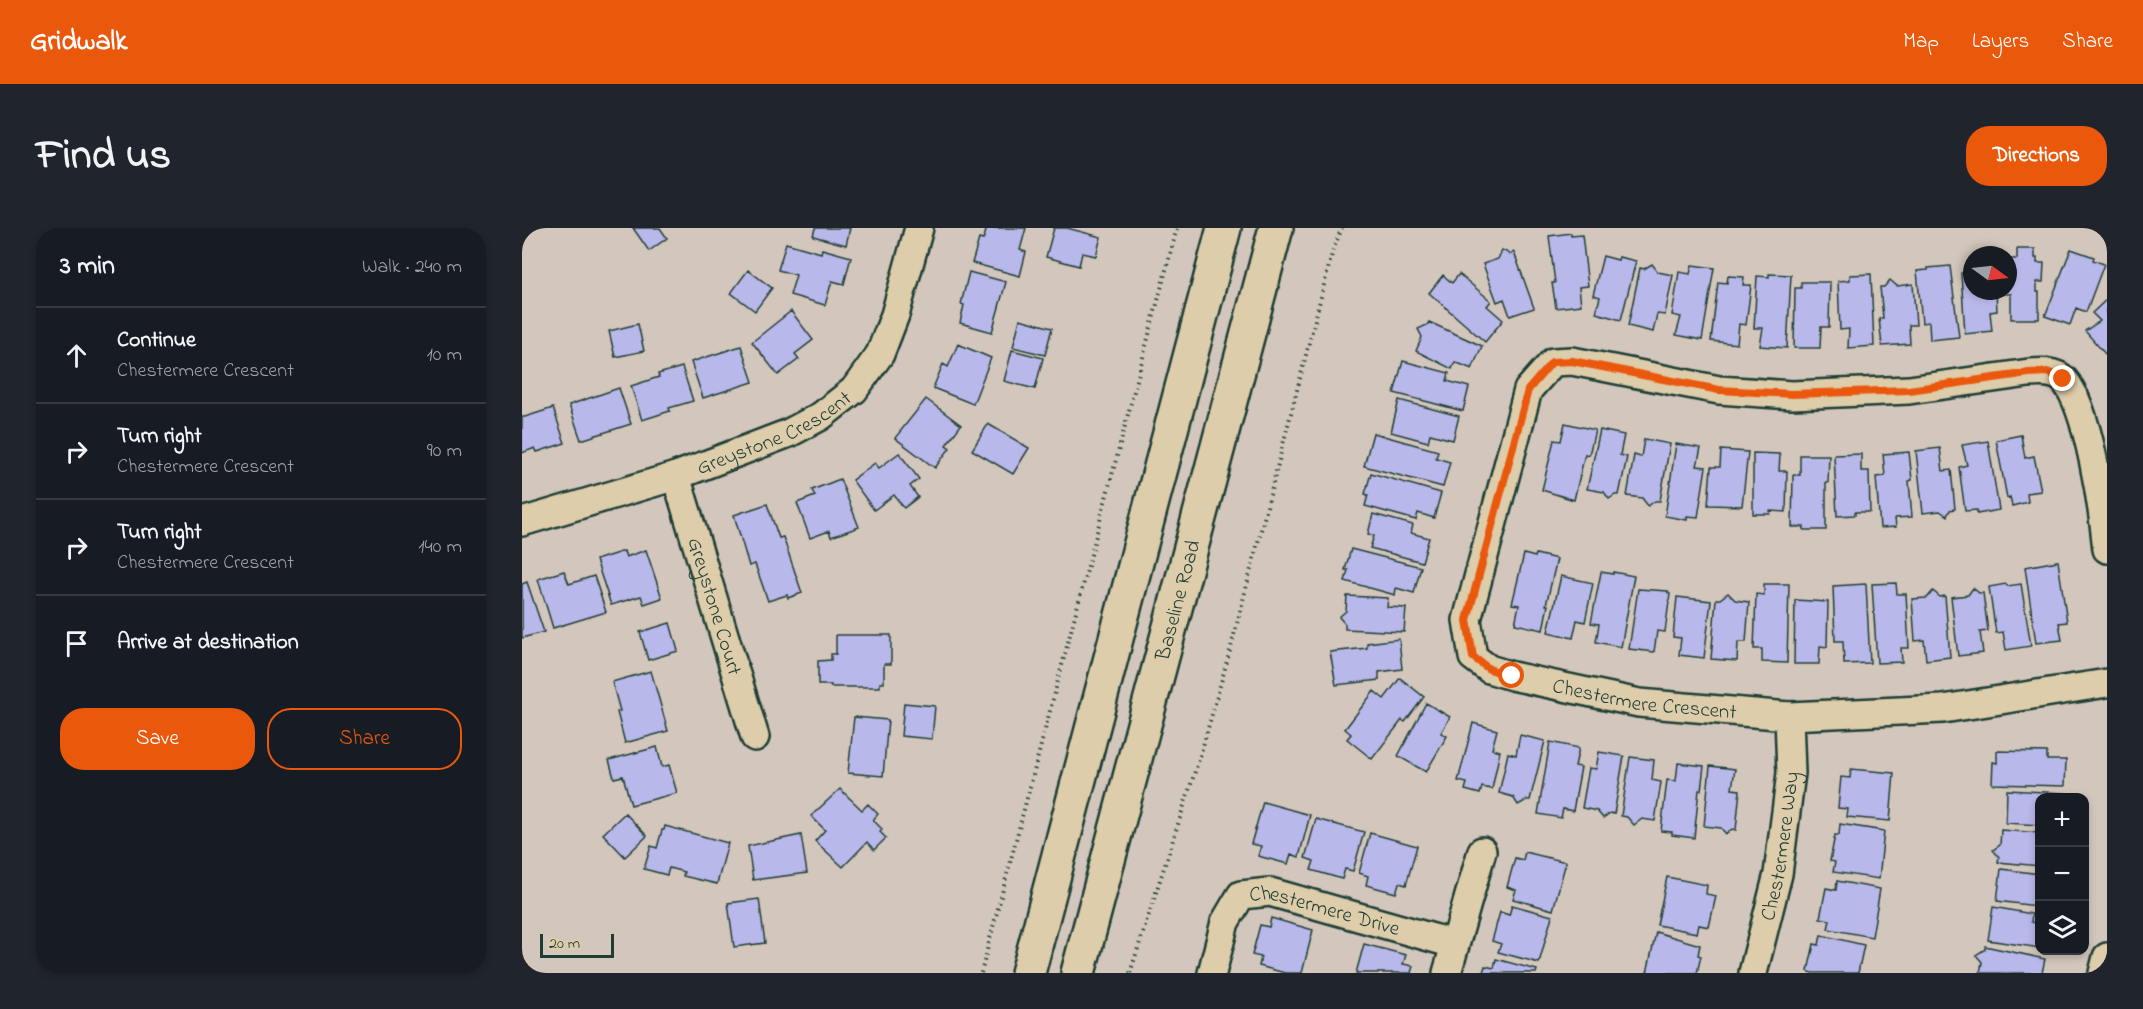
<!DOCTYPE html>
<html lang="en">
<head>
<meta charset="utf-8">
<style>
  body { margin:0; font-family:"Indie Flower",sans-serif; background:#20242c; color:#f1f3f6 }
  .controls { position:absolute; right:18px; bottom:18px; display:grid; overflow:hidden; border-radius:12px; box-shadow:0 3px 9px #0003 }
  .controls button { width:54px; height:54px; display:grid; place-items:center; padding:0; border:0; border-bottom:2px solid #363941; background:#171b24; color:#f1f3f6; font:30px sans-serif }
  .compass { position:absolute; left:1441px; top:18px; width:54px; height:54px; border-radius:50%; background:#171b24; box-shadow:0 3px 9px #0003; rotate:105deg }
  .scale { position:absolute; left:18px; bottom:15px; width:74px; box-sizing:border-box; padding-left:6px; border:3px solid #1f3d34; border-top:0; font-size:16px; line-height:21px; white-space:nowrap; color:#1f3d34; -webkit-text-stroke:4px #decdaa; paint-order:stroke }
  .stop { position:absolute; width:18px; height:18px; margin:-14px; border:4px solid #ea580c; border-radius:50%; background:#fff }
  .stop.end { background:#ea580c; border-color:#fff; box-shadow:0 2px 6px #0008 }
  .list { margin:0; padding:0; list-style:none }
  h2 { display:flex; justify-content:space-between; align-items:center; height:78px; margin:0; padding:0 24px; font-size:26px }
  h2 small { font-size:20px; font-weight:400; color:#9ea1a6 }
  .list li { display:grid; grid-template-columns:39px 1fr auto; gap:18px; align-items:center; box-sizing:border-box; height:96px; padding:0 24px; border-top:2px solid #363941 }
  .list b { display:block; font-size:22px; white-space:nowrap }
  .list p { margin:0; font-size:20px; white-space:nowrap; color:#9ea1a6 }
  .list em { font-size:20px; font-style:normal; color:#9ea1a6 }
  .actions { display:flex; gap:12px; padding:18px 24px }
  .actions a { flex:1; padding:14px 0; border:2px solid #ea580c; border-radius:24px; text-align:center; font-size:21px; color:#ea580c }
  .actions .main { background:#ea580c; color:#fff }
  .icon { flex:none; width:33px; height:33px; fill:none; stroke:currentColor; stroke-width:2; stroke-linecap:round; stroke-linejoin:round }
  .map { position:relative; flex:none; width:1585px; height:745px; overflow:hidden; border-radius:24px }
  header { display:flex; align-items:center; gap:36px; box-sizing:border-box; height:84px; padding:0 30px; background:#ea580c; color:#fff }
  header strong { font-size:28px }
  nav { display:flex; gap:33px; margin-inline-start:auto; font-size:21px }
  .intro { display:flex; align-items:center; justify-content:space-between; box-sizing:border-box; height:144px; padding:0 36px }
  h1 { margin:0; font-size:42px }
  .button { padding:15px 27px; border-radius:24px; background:#ea580c; color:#fff; font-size:21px; font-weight:700 }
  main { display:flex; gap:36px; padding:0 36px }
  aside { flex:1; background:#171b24; border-radius:24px; box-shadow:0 3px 9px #0003 }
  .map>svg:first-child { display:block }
  .building { fill:#b9b8ea; stroke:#1f3d34; stroke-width:1.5 }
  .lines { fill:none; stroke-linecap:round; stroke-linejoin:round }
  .street-casing { stroke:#1f3d34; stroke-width:32 }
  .secondary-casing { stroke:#1f3d34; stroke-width:38 }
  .path { stroke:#1f3d34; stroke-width:4; stroke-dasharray:1.5 4.5; stroke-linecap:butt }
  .street { stroke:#decdaa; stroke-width:27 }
  .secondary { stroke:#decdaa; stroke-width:33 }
  .route { stroke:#ea580c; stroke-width:8 }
  .labels { text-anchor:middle; stroke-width:6; stroke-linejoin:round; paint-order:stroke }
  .street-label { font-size:21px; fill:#1f3d34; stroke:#decdaa }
</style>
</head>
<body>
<header>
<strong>Gridwalk</strong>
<nav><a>Map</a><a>Layers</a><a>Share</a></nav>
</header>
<div class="intro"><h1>Find us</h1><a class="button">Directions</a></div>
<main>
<aside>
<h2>3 min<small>Walk · 240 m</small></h2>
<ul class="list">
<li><svg class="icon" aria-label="ahead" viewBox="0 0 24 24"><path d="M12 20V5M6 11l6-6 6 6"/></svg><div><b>Continue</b><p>Chestermere Crescent</p></div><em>10 m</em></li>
<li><svg class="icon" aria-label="right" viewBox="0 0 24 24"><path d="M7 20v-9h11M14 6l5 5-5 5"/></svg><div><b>Turn right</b><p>Chestermere Crescent</p></div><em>90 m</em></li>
<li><svg class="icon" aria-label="right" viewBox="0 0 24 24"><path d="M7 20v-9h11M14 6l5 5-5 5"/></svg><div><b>Turn right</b><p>Chestermere Crescent</p></div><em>140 m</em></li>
<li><svg class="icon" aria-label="arrive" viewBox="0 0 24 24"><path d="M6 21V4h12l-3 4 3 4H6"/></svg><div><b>Arrive at destination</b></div></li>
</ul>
<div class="actions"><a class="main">Save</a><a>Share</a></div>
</aside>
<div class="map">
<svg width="1585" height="745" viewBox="0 0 1585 745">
  <rect width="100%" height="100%" fill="#d3c7bd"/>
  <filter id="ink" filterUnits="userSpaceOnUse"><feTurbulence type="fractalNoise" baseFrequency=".0167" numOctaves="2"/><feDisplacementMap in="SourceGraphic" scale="12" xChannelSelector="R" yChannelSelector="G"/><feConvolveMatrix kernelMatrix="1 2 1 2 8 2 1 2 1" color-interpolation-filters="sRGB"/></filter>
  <g filter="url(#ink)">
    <path class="building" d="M111 0H138L145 10 127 23Z
      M293 0H328L324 17 291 8Z
      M465 0H504L498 22 504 24 498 48 450 35 457 11 461 12Z
      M532 0H545L579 9 574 28 560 25 557 38 524 29Z
      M1049 5V8L1060 7 1066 58 1057 59 1059 77 1034 80 1030 55H1033L1027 8Z
      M264 15 299 25 300 21 329 29 322 56 310 53 303 77 268 67 274 47 256 42Z
      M1495 21H1513V30H1515V35H1522L1521 54H1515V64H1517V91H1489V66H1480V63H1486V31H1495Z
      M1549 21 1572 29 1571 32 1582 36 1564 84 1554 80 1548 97 1523 88Z
      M980 22 988 26 992 24 1012 80 988 88 982 71 975 74 961 36 976 31Z
      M1081 28 1096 32 1097 29 1114 33 1099 92 1074 85 1078 69 1071 67Z
      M1130 36 1136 44 1151 47 1143 87 1135 86 1131 104 1106 98 1118 40 1122 41Z
      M1170 37 1192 40 1180 112 1154 107 1159 89 1150 87 1157 44 1168 46Z
      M1428 38 1437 109 1408 112 1407 94 1400 95 1395 43 1406 42V40Z
      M1449 38 1450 63H1474L1475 83 1468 84 1470 103 1443 106 1439 45 1443 44Z
      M226 42 250 60 233 83 209 65Z
      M447 44 484 54 470 104 438 95 442 77 439 76Z
      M937 46 969 73 965 78 981 92 963 114 907 65 921 47 930 55Z
      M1247 46 1269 47 1265 120 1238 118 1241 100H1232L1235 48 1247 49Z
      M1349 46 1352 118 1326 120 1327 101 1318 102 1316 53 1328 52V47Z
      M1206 48 1222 49 1221 57H1229L1224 97 1217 96 1215 116 1189 113 1196 54 1205 55Z
      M1368 52 1375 58 1391 56 1394 97H1387L1388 116 1360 118 1357 90H1361L1358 59H1362Z
      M1279 54H1308L1307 99H1299L1298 120H1272L1273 60H1279Z
      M1585 71V126L1584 127 1563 103 1578 93 1570 85Z
      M269 83 291 112 273 126 277 131 256 147 230 114Z
      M498 91 530 100 523 127 491 119Z
      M907 94 960 118 950 141 933 134 930 141 894 123 900 109 896 101 905 97Z
      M116 96 122 123 93 129 87 103Z
      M436 116 469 130 451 176 411 160 421 136 426 139Z
      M219 118 231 154 181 170 169 134Z
      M490 122 521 130 513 161 482 153Z
      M881 133 927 145 925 153 947 159 941 183 872 165Z
      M160 139 171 173 147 180 148 183 120 192 109 158 137 149 136 146Z
      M97 160 109 196 59 212 47 177Z
      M404 171 439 197 424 217 428 220 413 240 373 210Z
      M877 172 937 188 931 212 908 206 906 214 869 204Z
      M31 180 43 215 15 224 13 220 0 225V189H3Z
      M1043 195 1073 202 1067 227 1063 226 1052 272 1020 262 1032 212 1039 213Z
      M466 196 507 220 491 246 450 222Z
      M1078 202 1102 207 1098 227 1105 229 1097 267H1093L1087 271 1082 264 1065 261Z
      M851 205 916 223 914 230 928 234 921 259 842 238Z
      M1499 207 1503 230 1512 228 1519 263 1505 265 1506 274 1490 278 1488 269 1485 270 1474 212Z
      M1122 211 1148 216 1138 273H1133L1126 278 1120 270 1105 268 1112 227 1119 229Z
      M1466 213 1477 282 1455 286V282L1443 283 1437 239 1445 237 1440 217Z
      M1154 216 1179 220 1175 238 1184 239 1176 289 1165 288V292L1143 288Z
      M1418 220 1421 243 1429 242 1433 281 1428 282 1425 288 1418 283 1401 285 1394 223Z
      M1199 222 1226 224 1220 278 1186 277 1189 239H1198Z
      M1387 224 1390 252 1387 253 1390 289 1373 290 1374 299 1358 300 1354 249 1363 248 1361 226Z
      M377 225 397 251 388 258 396 269 382 280 372 267 352 282 330 252 353 235 357 240Z
      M1231 225 1258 226 1257 243H1265L1264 284 1248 283V286H1231Z
      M1339 226V243H1347L1348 284H1333V287L1315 288 1312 227Z
      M1278 227H1307L1306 255H1304V302H1282V299H1270L1271 247H1278Z
      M849 245 919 265 912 290 896 285 894 292 843 278 846 267 843 266Z
      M318 251 337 299 309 309 307 303 288 310 275 275 293 268 290 262Z
      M245 276 257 310 261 309 280 365 266 370 265 367 246 373 233 336 227 338 212 287Z
      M851 286 891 297 889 305 907 310 900 334 848 320 852 308 846 306Z
      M829 321 899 339 892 365 874 360 873 367 823 353 826 342H823Z
      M124 322 140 370 122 376 119 368 89 377 74 332 102 323 104 329Z
      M1002 326 1013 329 1014 326 1035 331 1024 377H1026L1021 402 993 396 997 377 990 376Z
      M1536 333 1545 394 1537 395 1540 412 1514 415 1503 339Z
      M42 343 47 356 72 348 84 384 31 400 16 351Z
      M1079 344 1091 346V344L1112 348 1099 419 1074 414 1077 396 1069 395Z
      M1039 348 1071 355 1063 394 1055 392 1051 410 1026 404Z
      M5 354 22 404 0 410V356Z
      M1374 355 1375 366H1384L1387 420H1379L1380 434 1355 435 1350 356Z
      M1242 356H1267L1265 435 1240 434V421H1232L1234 366 1242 367Z
      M1344 356 1348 435 1322 436 1321 413H1313L1311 358Z
      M1484 356 1485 358 1499 356 1509 418 1484 422 1481 404 1474 405 1467 359Z
      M1451 360 1457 365H1461L1466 403 1458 404 1461 425 1436 428 1429 369 1446 367Z
      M1116 361 1146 363V365L1148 366 1143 404 1135 403 1132 424 1107 421Z
      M1411 363 1418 369 1423 368 1428 429 1404 432 1402 412 1393 413 1390 371 1405 370Z
      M1206 365 1213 372 1227 374 1224 414H1216L1215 433 1189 431 1194 371H1198Z
      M825 368 866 370 865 379 884 380 882 404 823 401V396L817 389 824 383Z
      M1155 369 1189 373 1182 430 1157 427 1159 410 1151 409Z
      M1273 372 1306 374 1305 419 1298 418 1297 436H1272Z
      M148 395 156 423 126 432 118 404Z
      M314 407H369V436H362V455H358V459H309V457H296V433L309 432V426H314Z
      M877 411 880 441 857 444V452L814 457 808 424 845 420V415Z
      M129 443 146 503 103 515 95 484 98 483 90 454Z
      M878 450 902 469 883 494 880 492 850 531 825 511 829 506 823 501 852 463 862 471Z
      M382 475 413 478 410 511 379 508Z
      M904 475 928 489 919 505 925 508 904 544 876 528Z
      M332 489 366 492 361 548 326 545Z
      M951 495 975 502 970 521 978 523 970 561 960 559 958 566 943 562 945 555 936 553Z
      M998 507 1023 513 1008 572H1005L996 577 991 569 977 565 986 525 994 527Z
      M1028 514 1057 520 1053 538 1059 539 1051 583 1041 581 1039 590 1016 586Z
      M135 519 140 539 147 537 155 565 109 577 101 548 92 550 87 532Z
      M1475 523 1525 524V532H1544L1543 558 1470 556 1471 534 1475 535Z
      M1077 524 1102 528 1092 586 1088 585 1081 590 1075 583 1060 580 1067 540 1074 541Z
      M1108 529 1132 532 1130 552 1139 554 1133 593 1120 591 1112 597 1105 589 1099 588Z
      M1156 535 1182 538 1179 562H1177L1172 610 1150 607V604L1139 603 1145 552 1154 553Z
      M1188 538 1213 541 1210 561 1218 562 1214 602 1210 601 1204 606 1199 600 1182 598Z
      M1329 541 1372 545 1368 593 1325 589 1326 581 1316 580 1319 549 1328 550Z
      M318 561 340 582 346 576 356 586 351 592 360 601 358 604 364 610 352 622 345 614 321 639 293 613 303 602 289 588Z
      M1485 562 1543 565V570H1518V597L1484 595Z
      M741 574 788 587 777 629 769 626 766 636 736 628 739 618 729 616Z
      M103 585 125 608 103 629 81 606Z
      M794 591 842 604 831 643 823 641 820 651 789 642 792 633 783 630Z
      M1318 596 1362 603 1357 651 1311 644 1313 634 1308 633 1313 607H1317Z
      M143 598 206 615 195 656 161 648 162 644 147 640 145 647 122 641 129 618 135 620 140 602H142Z
      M1479 602 1518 605V638L1476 634 1477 629 1471 622 1478 617Z
      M848 605 895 618 884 657 877 655 874 665 844 657 846 648 837 645Z
      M279 607 285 645 231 652 226 618Z
      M1003 624 1044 634 1031 682 991 671 994 662 985 659 993 630 1001 632Z
      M1479 641 1518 646V671H1515L1514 678 1475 673Z
      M1145 649 1185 657 1184 666 1194 668 1187 699 1177 697 1175 705 1135 697Z
      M1315 653 1358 661 1350 709 1306 701 1308 692 1298 690 1304 660 1314 662Z
      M237 671 243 715 212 719 206 675Z
      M990 677 1030 688 1017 735 976 724 979 716 970 713 978 684 987 687Z
      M1471 679 1510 686 1509 694 1518 696V720L1466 712Z
      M749 690 791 702 780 745H763L737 738 739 729 730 727 738 697 747 699Z
      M1134 704 1178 717 1176 727 1179 728 1175 745H1125Z
      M1299 707 1342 717 1336 745H1290L1286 743 1292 716 1297 717Z
      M842 716 884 727 881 736 891 738 889 745H834Z
      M1463 718 1523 731 1520 745H1458L1460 734 1454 727 1463 721Z
      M974 731 1015 742 1014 745H961L963 738 972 740Z"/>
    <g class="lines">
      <g class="street-casing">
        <g id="street">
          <path id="s1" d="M154 248 233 509"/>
          <path id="s2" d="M0 294 154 248 267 205 299 188 332 162 358 126 373 87 397 0"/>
          <path id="s3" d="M1585 321C1581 283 1567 180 1542 152 1533 143 1519 144 1507 145L1387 162 1270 167 1197 162 1050 133 1031 134 1006 162 945 392 951 429 967 441 990 448 1117 475 1267 488 1421 481 1585 455"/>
          <path id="s4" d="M690 745 703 694 719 667 748 664 932 716"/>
          <path d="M925 745 960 623"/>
          <path id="s5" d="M1231 745 1256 646 1269 545 1267 488"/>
          <path d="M1581 745 1585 729"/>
        </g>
      </g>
      <g class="secondary-casing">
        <g id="secondary">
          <path d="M506 745 702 0"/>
          <path id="s6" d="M556 745 754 0"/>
        </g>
      </g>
      <path class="path" d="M459 745 655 0
        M608 745 679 525 709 419 811 22 820 0"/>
      <use href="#street" class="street"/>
      <use href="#secondary" class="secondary"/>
    </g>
  </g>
  <g class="lines" filter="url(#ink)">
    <path class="route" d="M990 448 967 441 951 429 945 392 1006 162 1030 134 1050 133 1197 162 1270 166 1387 162 1507 145 1525 144 1541 151"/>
  </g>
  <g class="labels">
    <g class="street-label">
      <text dy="7" stroke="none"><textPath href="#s2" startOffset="268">Greystone Crescent</textPath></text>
      <text dy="7" stroke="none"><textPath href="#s6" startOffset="386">Baseline Road</textPath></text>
      <text dy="7" stroke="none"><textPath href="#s1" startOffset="136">Greystone Court</textPath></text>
      <text dy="7" stroke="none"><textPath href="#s3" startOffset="1185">Chestermere Crescent</textPath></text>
      <text dy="7" stroke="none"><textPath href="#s5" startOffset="130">Chestermere Way</textPath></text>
      <text dy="7" stroke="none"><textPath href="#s4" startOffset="170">Chestermere Drive</textPath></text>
    </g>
  </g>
</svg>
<div class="controls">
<button>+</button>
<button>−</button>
<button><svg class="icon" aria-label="layers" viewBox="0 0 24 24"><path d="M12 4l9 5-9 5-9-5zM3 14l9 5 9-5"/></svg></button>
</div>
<svg class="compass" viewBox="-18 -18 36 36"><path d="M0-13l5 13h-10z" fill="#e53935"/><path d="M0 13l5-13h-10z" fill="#9ea1a6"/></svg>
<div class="scale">20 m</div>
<div class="stop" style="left:990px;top:448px"></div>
<div class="stop end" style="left:1541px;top:151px"></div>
</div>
</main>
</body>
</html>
